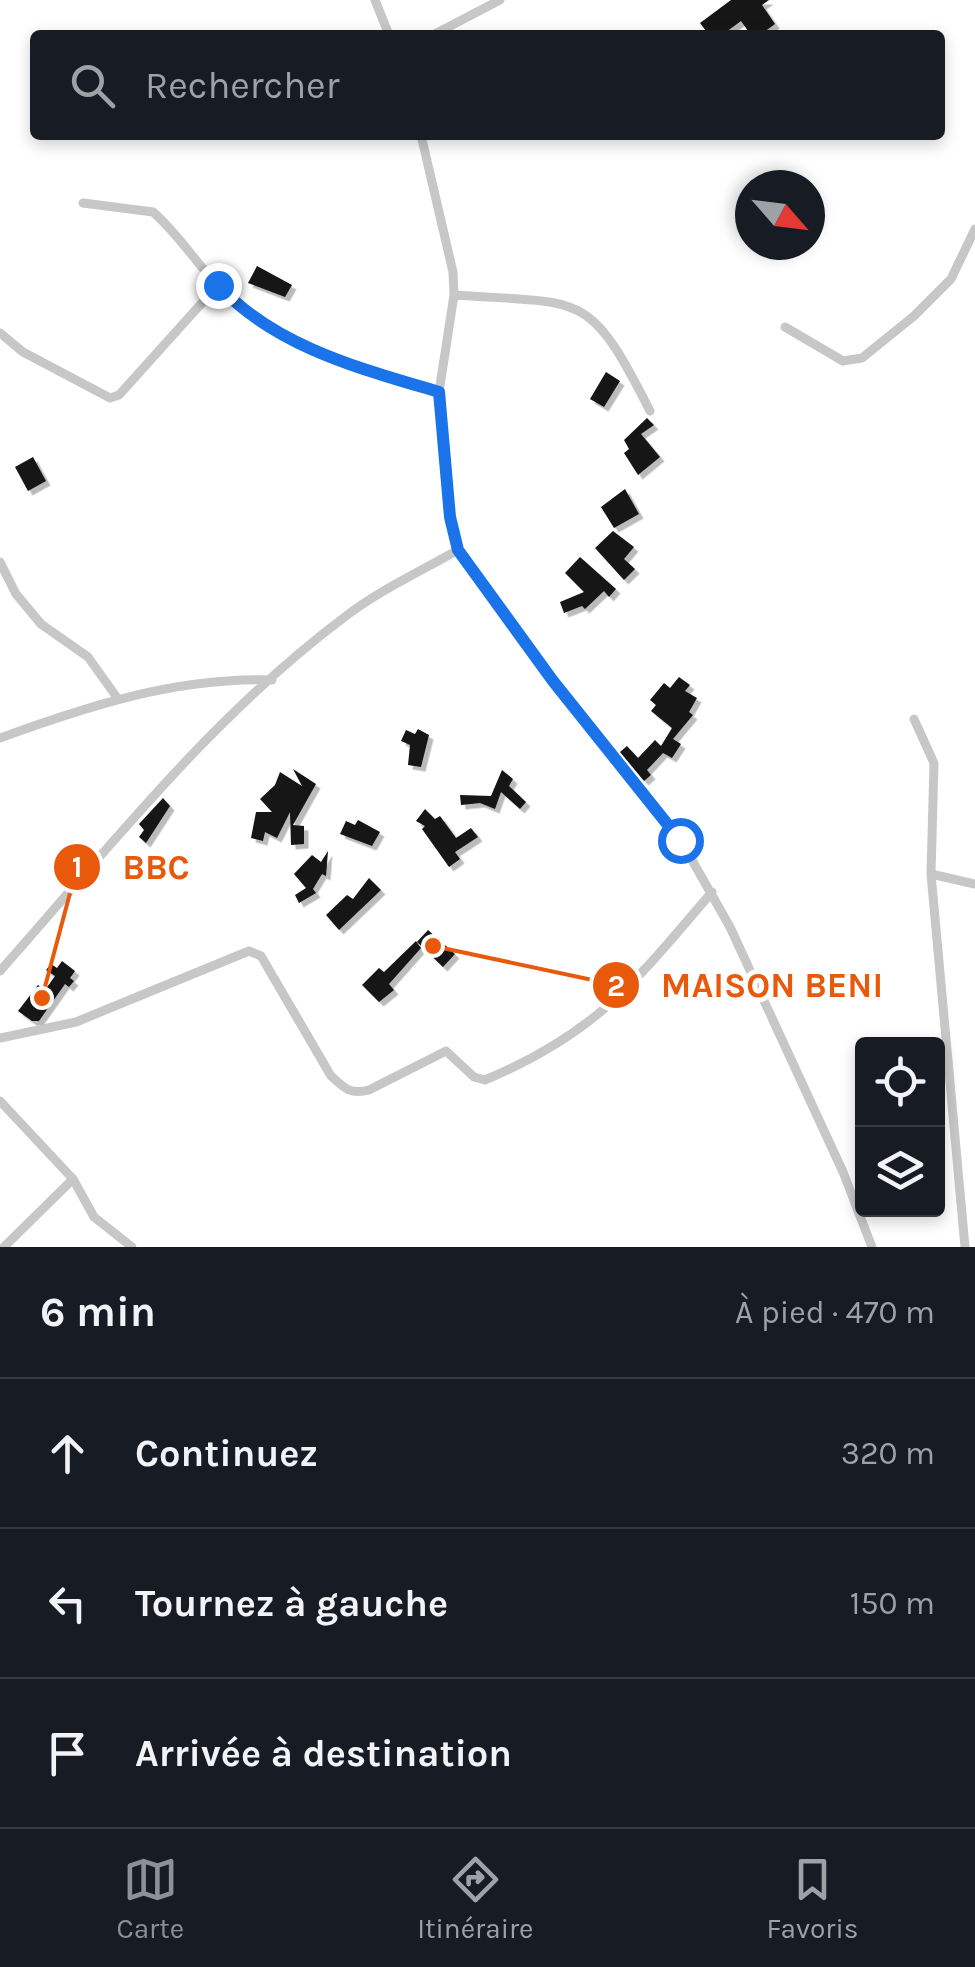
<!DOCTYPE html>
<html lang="fr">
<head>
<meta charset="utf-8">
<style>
  body { margin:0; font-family:Karla,sans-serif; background:#20242c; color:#f1f3f6 }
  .controls { position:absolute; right:30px; bottom:30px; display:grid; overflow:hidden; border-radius:10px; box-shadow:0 5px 15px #0003 }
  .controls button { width:90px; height:90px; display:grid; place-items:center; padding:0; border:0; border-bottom:2px solid #363941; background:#171b24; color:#f1f3f6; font:50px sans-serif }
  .compass { position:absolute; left:735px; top:170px; width:90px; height:90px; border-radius:50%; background:#171b24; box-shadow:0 5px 15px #0003; rotate:118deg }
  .stop { position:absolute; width:30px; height:30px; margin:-22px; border:8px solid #1a73e8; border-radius:50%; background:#fff }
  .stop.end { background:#1a73e8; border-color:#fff; box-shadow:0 2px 10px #0008 }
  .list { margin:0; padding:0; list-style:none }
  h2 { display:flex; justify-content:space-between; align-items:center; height:130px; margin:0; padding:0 40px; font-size:42px }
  h2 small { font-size:32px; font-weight:400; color:#9ea1a6 }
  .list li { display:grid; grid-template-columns:65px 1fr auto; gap:30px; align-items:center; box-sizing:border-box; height:150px; padding:0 40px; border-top:2px solid #363941 }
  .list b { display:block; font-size:38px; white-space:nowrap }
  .list em { font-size:32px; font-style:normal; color:#9ea1a6 }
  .icon { flex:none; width:55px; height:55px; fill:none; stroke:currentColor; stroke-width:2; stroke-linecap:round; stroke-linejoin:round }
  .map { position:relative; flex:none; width:975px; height:1247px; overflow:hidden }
  .search { position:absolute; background:#171b24; box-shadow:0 5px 15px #0003; left:30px; right:30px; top:30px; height:110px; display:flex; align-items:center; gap:25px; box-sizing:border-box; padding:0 35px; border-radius:10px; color:#9ea1a6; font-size:38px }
  .sheet { height:580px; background:#171b24 }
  nav { display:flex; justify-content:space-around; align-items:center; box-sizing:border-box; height:140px; border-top:2px solid #363941; background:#171b24; font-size:28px; color:#9ea1a6 }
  nav a { display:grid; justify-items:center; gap:5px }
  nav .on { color:#8c9099 }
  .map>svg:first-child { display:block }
  .building { fill:#141414; filter:url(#shadow) }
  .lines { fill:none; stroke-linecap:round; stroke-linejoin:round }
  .minor { stroke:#c7c7c7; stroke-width:9 }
  .route { stroke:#1a73e8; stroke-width:12 }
  .leader { fill:none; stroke:#e8590c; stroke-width:4 }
  .callout-dot { fill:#e8590c; stroke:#fff; stroke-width:4 }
  .mark-label { font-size:30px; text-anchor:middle; font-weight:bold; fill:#fff }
  .callout-label { font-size:35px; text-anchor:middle; font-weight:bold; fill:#e8590c; stroke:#fff; stroke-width:10; stroke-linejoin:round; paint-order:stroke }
</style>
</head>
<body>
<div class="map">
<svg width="975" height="1247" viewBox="0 0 975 1247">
  <defs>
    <filter id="shadow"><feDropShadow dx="4.5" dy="4.5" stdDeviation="0" flood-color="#0004"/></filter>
  </defs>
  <rect width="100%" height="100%" fill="#fff"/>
  <path class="building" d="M731 0H769L762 5 775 24 760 35H751L741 21 722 35H709L700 23Z
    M257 266 292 285 285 297 248 283Z
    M606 372 620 381 604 407 590 399Z
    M647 418 654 425 641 434 660 457 638 475 624 453 629 449 624 440Z
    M33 457 46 481 28 491 15 467Z
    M625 489 639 514 614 528 601 507Z
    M613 531 634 547 624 559 635 569 624 580 595 548Z
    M580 557 616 589 609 597 604 591 585 609 582 606 564 613 560 602 584 592 565 573Z
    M679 677 690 685 685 691 697 698 689 712 693 715 673 739 681 744 672 758 663 753 647 770 651 775 644 781 620 752 627 746 638 758 655 740 661 746 672 728 651 711 656 705 650 700 664 683 670 688Z
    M418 729 429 735 421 767 408 765 410 745 401 741 406 730 415 734Z
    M293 769 316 784 293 825 304 826V844L291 845 290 812 277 838 265 832 263 841 251 838 256 812H272L260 799 275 785 280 772 302 786Z
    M502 770 513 779 509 786 526 802 520 809 501 792 495 809 480 803 461 805 460 795 491 796Z
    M163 798 170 806 146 843 139 837 144 830 139 824Z
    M425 809 435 819 440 816 456 838 471 828 478 837 455 852 460 859 449 867 422 829 425 826 416 821Z
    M358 820 380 832 372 846 340 834 346 821 355 825Z
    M328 851 326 876 322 874 313 889 316 893 299 903 295 895 306 888 294 874 312 855 321 862Z
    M369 878 381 890 339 930 326 915 347 895 353 899Z
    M428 930 455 954 443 967 417 942Z
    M416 941 421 948 389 984 394 990 379 1002 362 985 379 968 384 972Z
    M62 961 75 971 70 978 74 981 69 987 65 984 39 1021H32L18 1011 38 985 45 990 55 976 46 970 51 964 57 968Z"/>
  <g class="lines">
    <path class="minor" d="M375 0 389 35
      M433 35 500 0
      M421 135 453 272 454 295 439 392 450 517 458 550 553 681 680 839 730 927 843 1172 872 1247
      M83 203 153 212C182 237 201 272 230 297 289 349 365 370 439 392
      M454 295C585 304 588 289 650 411
      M785 327 843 361 862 358 914 316 951 279 975 229
      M0 333 23 352 110 398 119 395 218 285
      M0 562 16 594 41 624 88 657 118 699
      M914 719 934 763 931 874 965 1247
      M0 738C88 706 177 677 272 680
      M931 874 975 884
      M0 971C109 848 213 715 346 616 380 590 421 571 458 550
      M0 1038 76 1022 249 951 261 956 331 1076C344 1088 350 1095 369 1090L446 1051 474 1077 485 1080C597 1033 635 982 712 892
      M0 1101 73 1179 94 1217 132 1247
      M4 1247 73 1179"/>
  </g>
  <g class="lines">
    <path class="route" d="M218 285C275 347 362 369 439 392L450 517 458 550 553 681 680 840"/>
  </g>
  <path class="leader" d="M42 998L77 867M433 946L616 985"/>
  <g class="callout-dot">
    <circle cx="42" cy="998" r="10"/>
    <circle cx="433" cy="946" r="10"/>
    <circle cx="77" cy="867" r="25"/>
    <circle cx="616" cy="985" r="25"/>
  </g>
  <g class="mark-label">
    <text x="77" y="877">1</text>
    <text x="616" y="996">2</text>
  </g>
  <g class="callout-label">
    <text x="156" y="879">BBC</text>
    <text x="772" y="997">MAISON BENI</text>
  </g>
</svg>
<div class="controls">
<button><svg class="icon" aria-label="locate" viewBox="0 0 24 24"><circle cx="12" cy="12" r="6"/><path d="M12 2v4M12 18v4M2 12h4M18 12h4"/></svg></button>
<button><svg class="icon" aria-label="layers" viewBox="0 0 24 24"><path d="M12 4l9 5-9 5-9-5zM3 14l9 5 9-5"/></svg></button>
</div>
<svg class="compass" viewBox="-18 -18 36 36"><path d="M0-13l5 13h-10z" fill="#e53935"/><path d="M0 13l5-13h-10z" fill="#9ea1a6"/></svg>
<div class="stop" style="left:680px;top:840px"></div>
<div class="stop end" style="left:218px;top:285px"></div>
<div class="search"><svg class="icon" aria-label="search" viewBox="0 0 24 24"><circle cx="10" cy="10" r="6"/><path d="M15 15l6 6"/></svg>Rechercher</div>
</div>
<section class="sheet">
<h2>6 min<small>À pied · 470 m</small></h2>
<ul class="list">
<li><svg class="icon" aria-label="ahead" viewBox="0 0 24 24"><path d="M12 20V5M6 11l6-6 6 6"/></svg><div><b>Continuez</b></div><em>320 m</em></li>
<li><svg class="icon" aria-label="left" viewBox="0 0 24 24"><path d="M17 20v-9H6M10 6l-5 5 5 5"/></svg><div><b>Tournez à gauche</b></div><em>150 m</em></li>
<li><svg class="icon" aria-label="arrive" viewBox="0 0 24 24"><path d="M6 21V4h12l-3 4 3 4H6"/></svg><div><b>Arrivée à destination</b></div></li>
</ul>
</section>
<nav>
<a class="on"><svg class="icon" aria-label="map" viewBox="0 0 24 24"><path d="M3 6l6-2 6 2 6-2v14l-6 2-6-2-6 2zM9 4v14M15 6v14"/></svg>Carte</a>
<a><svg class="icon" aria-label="directions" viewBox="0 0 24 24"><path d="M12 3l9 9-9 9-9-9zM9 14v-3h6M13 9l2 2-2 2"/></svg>Itinéraire</a>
<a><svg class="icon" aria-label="saved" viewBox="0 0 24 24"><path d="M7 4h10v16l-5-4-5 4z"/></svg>Favoris</a>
</nav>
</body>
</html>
